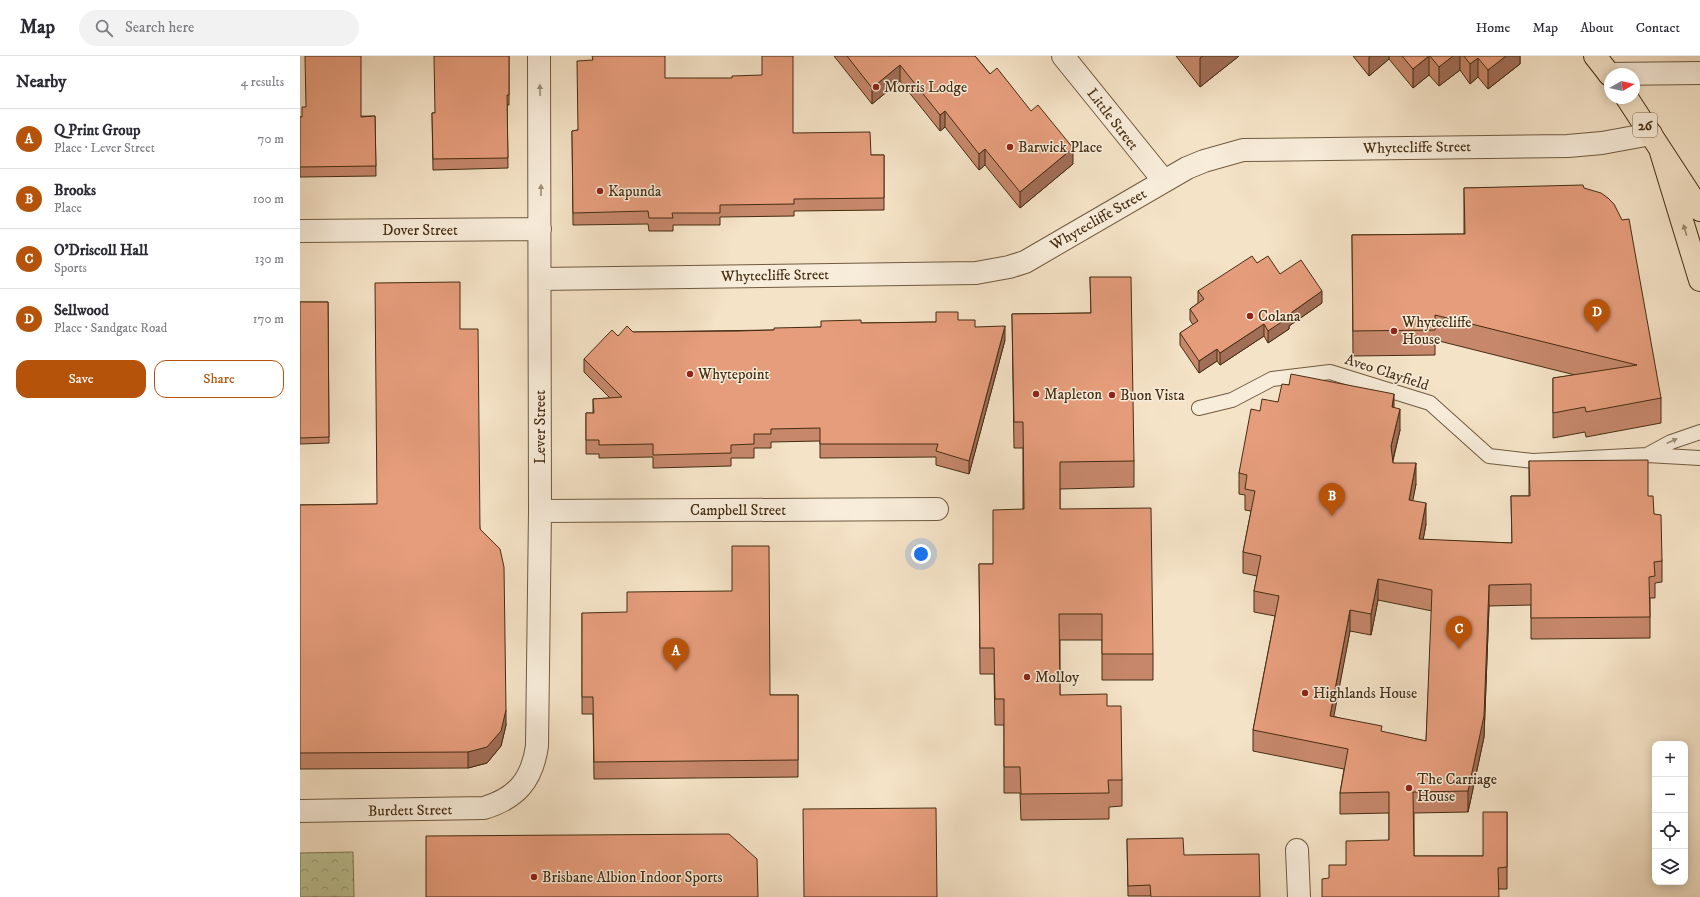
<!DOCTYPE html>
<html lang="en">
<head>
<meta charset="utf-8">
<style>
  body { margin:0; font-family:"IM FELL DW Pica",serif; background:#f2f2f3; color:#2b2b33 }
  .controls { position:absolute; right:12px; bottom:12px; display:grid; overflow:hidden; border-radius:8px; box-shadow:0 2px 10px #0003 }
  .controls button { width:36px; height:36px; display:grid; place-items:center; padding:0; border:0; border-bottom:1px solid #e1e1e2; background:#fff; color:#2b2b33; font:20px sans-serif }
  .compass { position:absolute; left:1304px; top:12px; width:36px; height:36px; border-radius:50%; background:#fff; box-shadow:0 2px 10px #0003; rotate:81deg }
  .you { position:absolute; left:621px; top:498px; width:14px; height:14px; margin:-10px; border:3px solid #fff; border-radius:50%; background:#1a73e8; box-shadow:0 0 0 6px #1a73e833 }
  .badge { display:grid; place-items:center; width:26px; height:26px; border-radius:50%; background:#b45309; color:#fff; font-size:13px; font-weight:700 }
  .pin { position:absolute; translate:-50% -33px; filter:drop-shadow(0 1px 2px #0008) }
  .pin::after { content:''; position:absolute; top:21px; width:14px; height:12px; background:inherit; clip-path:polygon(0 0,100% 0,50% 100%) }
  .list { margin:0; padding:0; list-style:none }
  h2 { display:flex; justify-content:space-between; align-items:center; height:52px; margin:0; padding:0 16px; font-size:17px }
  h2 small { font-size:13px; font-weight:400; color:#7c7c81 }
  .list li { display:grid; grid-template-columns:26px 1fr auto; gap:12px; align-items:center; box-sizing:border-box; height:60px; padding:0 16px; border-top:1px solid #e1e1e2 }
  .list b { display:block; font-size:15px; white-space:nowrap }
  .list p { margin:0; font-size:13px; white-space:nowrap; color:#7c7c81 }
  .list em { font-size:13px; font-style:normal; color:#7c7c81 }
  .actions { display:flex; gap:8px; padding:12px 16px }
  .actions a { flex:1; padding:9px 0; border:1px solid #b45309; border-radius:12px; text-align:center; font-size:14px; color:#b45309 }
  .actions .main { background:#b45309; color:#fff }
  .icon { flex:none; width:22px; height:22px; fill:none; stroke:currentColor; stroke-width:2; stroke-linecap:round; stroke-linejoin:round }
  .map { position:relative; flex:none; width:1400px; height:841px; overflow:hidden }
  header { display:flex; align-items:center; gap:24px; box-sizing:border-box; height:56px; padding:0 20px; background:#fff; border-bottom:1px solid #e1e1e2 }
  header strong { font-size:19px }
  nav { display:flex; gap:22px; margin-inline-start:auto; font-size:14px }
  .search { width:280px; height:36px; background:#f2f2f3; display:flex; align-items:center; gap:10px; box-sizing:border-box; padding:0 14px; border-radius:22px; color:#7c7c81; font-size:15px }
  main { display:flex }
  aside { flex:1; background:#fff }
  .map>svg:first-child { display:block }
  .park { fill:url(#park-crowns); stroke:#817853 }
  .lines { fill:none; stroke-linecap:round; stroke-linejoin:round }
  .service-casing { stroke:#715a3f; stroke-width:16 }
  .minor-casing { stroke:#715a3f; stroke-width:24 }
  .trunk-casing { stroke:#452d12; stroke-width:24 }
  .service { stroke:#f8eddb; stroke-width:14 }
  .minor { stroke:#f8eddb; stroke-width:22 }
  .trunk { stroke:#f5e3c7; stroke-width:22 }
  .wall { fill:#c6876b; stroke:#452d12; fill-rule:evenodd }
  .shaded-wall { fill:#a16e57; stroke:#452d12 }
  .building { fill:#e69d7c; stroke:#452d12; fill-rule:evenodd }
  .oneway { fill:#9e8d76 }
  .oneway2 { fill:#9d886c }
  .poi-dot { fill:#8f2418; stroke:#f8eddb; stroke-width:1.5 }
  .labels { text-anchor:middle; stroke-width:3; stroke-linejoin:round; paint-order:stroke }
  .shield { fill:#f8eddb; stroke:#7b674e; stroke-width:1 }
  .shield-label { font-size:14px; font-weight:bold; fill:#452d12 }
  .poi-label { font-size:15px; fill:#452d12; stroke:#f8eddb; text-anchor:start }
  .street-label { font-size:15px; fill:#452d12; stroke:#f8eddb }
</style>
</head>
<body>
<header>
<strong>Map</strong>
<div class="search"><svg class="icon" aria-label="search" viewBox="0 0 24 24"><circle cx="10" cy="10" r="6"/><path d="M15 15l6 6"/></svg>Search here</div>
<nav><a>Home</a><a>Map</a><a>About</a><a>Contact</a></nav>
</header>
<main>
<aside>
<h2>Nearby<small>4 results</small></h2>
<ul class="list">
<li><span class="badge">A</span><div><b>Q Print Group</b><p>Place · Lever Street</p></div><em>70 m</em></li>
<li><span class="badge">B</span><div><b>Brooks</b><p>Place</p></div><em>100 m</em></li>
<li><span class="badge">C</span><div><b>O'Driscoll Hall</b><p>Sports</p></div><em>130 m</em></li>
<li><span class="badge">D</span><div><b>Sellwood</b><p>Place · Sandgate Road</p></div><em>170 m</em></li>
</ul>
<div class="actions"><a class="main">Save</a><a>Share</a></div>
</aside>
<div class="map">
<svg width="1400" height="841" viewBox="0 0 1400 841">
  <defs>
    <pattern id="park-crowns" width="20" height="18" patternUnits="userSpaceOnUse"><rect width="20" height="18" fill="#bdc394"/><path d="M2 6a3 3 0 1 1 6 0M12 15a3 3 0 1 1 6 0" fill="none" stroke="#9b9f77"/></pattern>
  </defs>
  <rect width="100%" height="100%" fill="#f5e3c7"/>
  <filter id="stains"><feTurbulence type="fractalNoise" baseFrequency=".005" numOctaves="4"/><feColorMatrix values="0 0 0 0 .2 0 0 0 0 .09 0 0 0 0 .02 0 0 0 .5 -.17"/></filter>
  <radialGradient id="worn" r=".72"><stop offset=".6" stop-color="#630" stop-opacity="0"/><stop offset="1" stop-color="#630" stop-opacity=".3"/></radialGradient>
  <path class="park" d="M53 796 54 841H0V797Z"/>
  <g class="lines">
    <g class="service-casing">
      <path id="service" d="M899 352 932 344 972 323 1030 316 1130 347 1189 400 1233 405 1347 399 1400 402
        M1347 399 1371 386 1400 376"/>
    </g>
    <g class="minor-casing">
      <path id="minor" d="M763 0 864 125
        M1309 18 1400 17
        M0 175 240 173
        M240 223 676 217 709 211 725 206 887 112 904 105 943 94 1268 90 1302 87 1351 78
        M240 455 637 453
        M0 755 184 752C217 742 232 724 237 690L240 455 239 0
        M997 794 999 841"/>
    </g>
    <g class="trunk-casing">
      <path id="trunk" d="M1295 0 1310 19
        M1327 42 1400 154
        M1361 96 1400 224"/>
    </g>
    <use href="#service" class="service"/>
    <use href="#minor" class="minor"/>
    <use href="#trunk" class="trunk"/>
  </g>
  <path class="wall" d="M209 0V49H207L208 112 133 114 132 57H135Z
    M534 0H675L690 18 773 108 720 152 685 109 679 114 645 71 640 75 600 25 572 48Z
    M876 0H939L900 31Z
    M1053 0H1220V8L1188 33 1178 21 1170 28 1160 14 1139 30 1129 19 1113 32 1089 3 1069 20Z
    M292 4 365 22 493 77 571 99H584V154L494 155V160L420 161V169H373V175H349L348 168 273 169 272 75 278 74Z
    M75 60 76 120 0 121V61Z
    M1164 132H1284L1361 342V367L1286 381 1285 376 1253 382V322L1275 319 1135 284V299L1053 300 1052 179 1164 178Z
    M957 207 980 218 1022 247 989 270V273L968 287 964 280 920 309 917 305 899 317 880 289V277L893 269 890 264V253L898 247V235Z
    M790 221 834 405V431L760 433V453L853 598V624H802V584H760V639L807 650 822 724V750L809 751V763L721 764 720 737H704V669H695L694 618H680L679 508H693L723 453V392H714L712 258 791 257Z
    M0 246H28L29 387 0 388Z
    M658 264 705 284 669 418 636 409V401L520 402V385L471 386V392H454V402H431V410L353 412V401L299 402V398H286V357H293V343L310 342 284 316V303L318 280 333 276 474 274 521 271 561 267 636 266Z
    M160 273 180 473 206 669 201 690 187 707 168 712 0 713V449L77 448Z
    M978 346 1094 352 1100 374 1093 405V407L1116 428 1112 445 1126 468 1123 484 1212 487 1211 440H1229V405L1348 440 1354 458 1362 505V526L1355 527V542H1350V582L1231 583V549L1189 550 1184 681 1168 756 1114 757V800H1183L1207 756V833H1199L1029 822 1046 809 1089 784V757L1040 758V737L1044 713 953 695V674L975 560 954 556V535L957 520 943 517V496L951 455 945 454V439L939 438V417L960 355ZM1078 544 1132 555 1126 685 1082 676 1033 660 1050 575 1071 579Z
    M282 557 470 639H498V721L294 723 293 658H282Z
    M827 783 884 799 850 840H828Z"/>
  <path class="shaded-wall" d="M903 0H939L900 31V2Z
    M1070 0H1089V3L1069 20V1Z
    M1129 0V19L1113 32V13Z
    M1153 0H1160V14L1139 30V11Z
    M1206 0H1220V8L1188 33V14Z
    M1178 2V21L1170 28V8Z
    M600 9V25L572 48V32Z
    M645 55V71L640 75V59Z
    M773 92V108L720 152V136Z
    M685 93V109L679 114V98Z
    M1022 235V247L989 270V273L968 287V275L988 259Z
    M964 268V280L920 309V297Z
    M705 270V284L669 418V405Z
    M917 293V305L899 317V305Z
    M1094 338V359L1092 351Z
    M1100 353V374L1091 411V390Z
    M1116 407V428L1109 465V444Z
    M1126 447V468L1119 505V483Z
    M1078 523V544L1071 579V558Z
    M1189 529V550L1184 681 1168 756V735Z
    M1050 554V575L1030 681V660Z
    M206 654V669L201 690 187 707 168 712V696Z"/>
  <path class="building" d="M5 0H61V61L75 60 76 110 0 111V61H2V51H6Z
    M134 0H209V39H207L208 102 133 103 132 57H135Z
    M292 0H365V22H432V20L462 19V0H493V77L570 76 571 99H584V142L494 143V148L420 149V157H372L373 162H349L348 155 273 157 272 75 278 74 277 5 293 4Z
    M547 0H675L690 18 697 12 731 55 738 49 773 92 720 136 685 93 679 98 645 55 640 59 600 9 572 32Z
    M1102 0H1129L1113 13Z
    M1130 0H1153L1139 11Z
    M1164 0H1206L1188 14 1178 2 1170 8Z
    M1283 129 1284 132 1301 137 1308 142 1314 148 1322 164 1329 163 1361 342 1286 356 1285 351 1253 357V322L1337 309 1135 259V274L1053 275 1052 179 1165 178 1164 132Z
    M952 200 957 207 968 200 980 218 1001 204 1022 235 988 259 989 261 968 275 964 268 920 297 917 293 899 305 880 277 898 265 890 253 904 243 898 235Z
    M790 221H831L834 405 760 406V453L851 452 853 598H802V558H759L760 639 807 638V650H821L822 724H808L809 737 721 738 720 711H704V643H695L694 592H680L679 508H693V454L724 453 723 366H714L712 258 791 257Z
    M160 226V273H178L180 473 200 493 204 511 206 654 201 675 187 691 168 696 0 697V449L77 448 75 227Z
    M0 246H28L29 381 0 382Z
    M636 256H658V264H675V271L705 270 669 405 636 395 638 388H520V372L471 373V378H454V388L431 389V397L353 399V388L299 389V384H286V357H294L293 343 322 341 284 303 312 274 318 280 327 270 333 276 438 275 474 274V272L521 271V265L561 264V267L636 266Z
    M991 318 1094 338 1092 351 1100 353 1091 390 1093 407H1116L1109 444 1126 447 1119 483 1212 487 1211 440H1230L1229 405 1348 404V440H1353L1354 458 1361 459 1362 505 1354 506 1355 520 1349 521 1350 561 1231 562V528L1189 529 1184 660 1168 735 1113 736 1114 800H1183V756H1207V811L1198 812 1199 841H1022V823L1029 822V809H1046V785L1089 784V736L1040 737 1048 693 953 674 979 540 954 535 961 500 943 496 955 435 945 433 947 419 939 417 951 353 960 355 962 343 978 346 982 328 989 329ZM1078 523 1132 534 1126 685 1081 675 1082 670 1030 660 1050 554 1071 558Z
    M432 490H469L470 639H498V704L294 706 293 641H282V557L327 556V536L432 535Z
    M636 752 637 841H504L503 753Z
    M429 778 457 803 458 841H126V780Z
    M883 782 884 799 959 798 960 841H851L850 829 828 830 827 783Z"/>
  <defs><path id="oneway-solid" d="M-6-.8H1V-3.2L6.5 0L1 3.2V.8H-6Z"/></defs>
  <g class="oneway">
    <use href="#oneway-solid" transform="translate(240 34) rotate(-91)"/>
    <use href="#oneway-solid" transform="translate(241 134) rotate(-90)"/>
    <use href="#oneway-solid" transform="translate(1372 385) rotate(-25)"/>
  </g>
  <use class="oneway2" href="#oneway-solid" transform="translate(1385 174) rotate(-107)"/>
  <g class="poi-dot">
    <circle cx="576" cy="31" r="4"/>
    <circle cx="710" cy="91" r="4"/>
    <circle cx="300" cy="135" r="4"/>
    <circle cx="950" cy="260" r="4"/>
    <circle cx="1094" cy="275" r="4"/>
    <circle cx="390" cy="318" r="4"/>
    <circle cx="736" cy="338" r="4"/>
    <circle cx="812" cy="339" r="4"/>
    <circle cx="727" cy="621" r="4"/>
    <circle cx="1005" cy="637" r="4"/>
    <circle cx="1109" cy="732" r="4"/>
    <circle cx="234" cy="821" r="4"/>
  </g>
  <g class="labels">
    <rect class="shield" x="1333" y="57" width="24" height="24" rx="3"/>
    <g class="shield-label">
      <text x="1345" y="74">26</text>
    </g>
    <g class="poi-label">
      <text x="584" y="36">Morris Lodge</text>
      <text x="718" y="96">Barwick Place</text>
      <text x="308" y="140">Kapunda</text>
      <text x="958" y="265">Colana</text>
      <text x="1102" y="271">Whytecliffe<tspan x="1102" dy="17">House</tspan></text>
      <text x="398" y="323">Whytepoint</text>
      <text x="744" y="343">Mapleton</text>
      <text x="820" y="344">Buon Vista</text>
      <text x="735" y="626">Molloy</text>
      <text x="1013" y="642">Highlands House</text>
      <text x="1117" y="728">The Carriage<tspan x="1117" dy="17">House</tspan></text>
      <text x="242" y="826">Brisbane Albion Indoor Sports</text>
    </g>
    <g class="street-label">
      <text transform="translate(813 63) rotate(52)" y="5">Little Street</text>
      <text transform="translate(1117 91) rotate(-1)" y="5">Whytecliffe Street</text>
      <text transform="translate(798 163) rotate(-30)" y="5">Whytecliffe Street</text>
      <text x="120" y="179">Dover Street</text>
      <text transform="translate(475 219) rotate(-1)" y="5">Whytecliffe Street</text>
      <text transform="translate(1087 316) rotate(18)" y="5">Aveo Clayfield</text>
      <text transform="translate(240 371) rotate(-90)" y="5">Lever Street</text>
      <text x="438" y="459">Campbell Street</text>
      <text transform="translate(110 754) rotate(-1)" y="5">Burdett Street</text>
    </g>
  </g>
  <rect width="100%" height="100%" filter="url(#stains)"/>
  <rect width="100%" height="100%" fill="url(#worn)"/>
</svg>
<div class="controls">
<button>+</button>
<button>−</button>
<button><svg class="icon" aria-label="locate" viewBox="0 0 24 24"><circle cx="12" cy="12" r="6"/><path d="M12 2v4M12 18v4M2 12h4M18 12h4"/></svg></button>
<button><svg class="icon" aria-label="layers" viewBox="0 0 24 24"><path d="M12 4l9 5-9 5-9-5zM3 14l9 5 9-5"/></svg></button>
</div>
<svg class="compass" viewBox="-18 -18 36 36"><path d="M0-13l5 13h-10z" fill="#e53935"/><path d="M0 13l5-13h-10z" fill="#7c7c81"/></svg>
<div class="you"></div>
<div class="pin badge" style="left:376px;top:615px">A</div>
<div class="pin badge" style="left:1032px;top:460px">B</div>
<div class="pin badge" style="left:1159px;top:593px">C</div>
<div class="pin badge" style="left:1297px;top:276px">D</div>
</div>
</main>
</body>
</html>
